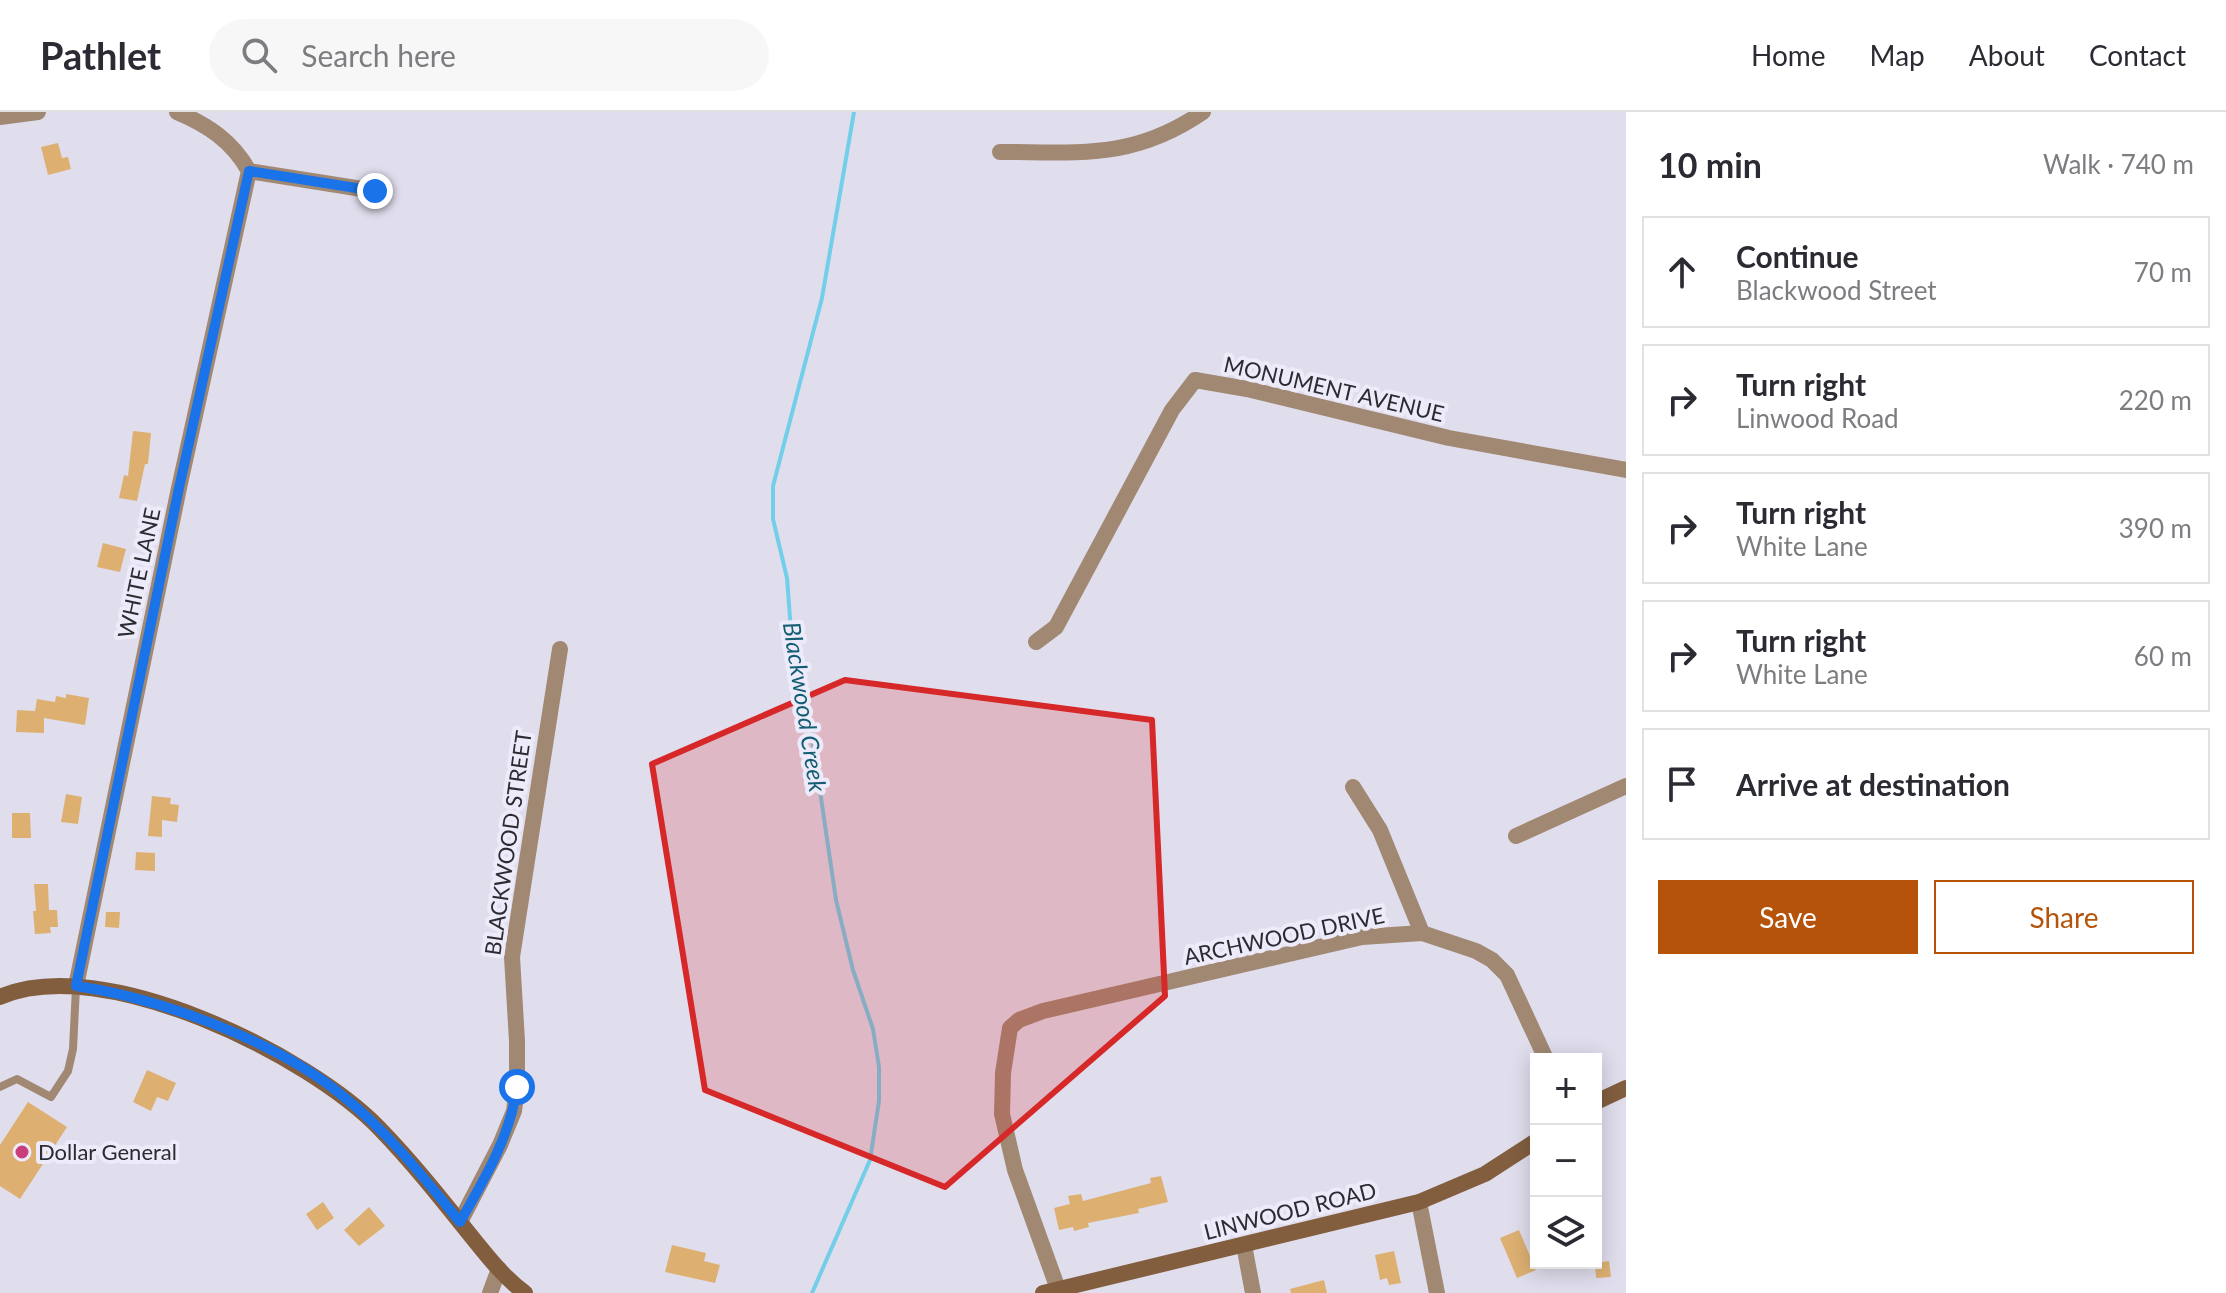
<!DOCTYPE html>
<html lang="en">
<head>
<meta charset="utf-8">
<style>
  body { margin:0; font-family:Lato,sans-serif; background:#f7f7f7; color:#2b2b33 }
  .controls { position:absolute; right:24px; bottom:24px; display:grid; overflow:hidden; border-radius:0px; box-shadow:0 4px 20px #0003 }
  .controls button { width:72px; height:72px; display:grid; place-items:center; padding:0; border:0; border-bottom:2px solid #e1e1e2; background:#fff; color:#2b2b33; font:40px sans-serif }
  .stop { position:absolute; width:24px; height:24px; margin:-18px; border:6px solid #1a73e8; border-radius:50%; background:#fff }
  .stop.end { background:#1a73e8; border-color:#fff; box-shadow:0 2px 8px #0008 }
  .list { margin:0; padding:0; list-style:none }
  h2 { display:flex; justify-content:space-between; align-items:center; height:104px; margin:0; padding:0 32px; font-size:34px }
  h2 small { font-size:26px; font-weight:400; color:#7c7c81 }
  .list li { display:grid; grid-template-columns:52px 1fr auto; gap:24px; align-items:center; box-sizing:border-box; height:112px; margin:0 16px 16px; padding:0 16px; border:2px solid #e1e1e2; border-radius:0px }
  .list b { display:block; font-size:30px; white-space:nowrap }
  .list p { margin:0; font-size:26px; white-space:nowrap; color:#7c7c81 }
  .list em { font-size:26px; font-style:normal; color:#7c7c81 }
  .actions { display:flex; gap:16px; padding:24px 32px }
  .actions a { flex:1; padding:18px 0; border:2px solid #b45309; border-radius:0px; text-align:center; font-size:28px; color:#b45309 }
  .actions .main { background:#b45309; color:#fff }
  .icon { flex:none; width:44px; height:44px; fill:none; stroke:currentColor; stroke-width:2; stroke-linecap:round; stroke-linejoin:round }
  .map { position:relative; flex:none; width:1626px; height:1181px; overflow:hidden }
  header { display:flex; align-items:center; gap:48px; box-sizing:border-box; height:112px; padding:0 40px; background:#fff; border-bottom:2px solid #e1e1e2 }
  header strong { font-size:38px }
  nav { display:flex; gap:44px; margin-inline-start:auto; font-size:28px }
  .search { width:560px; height:72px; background:#f7f7f7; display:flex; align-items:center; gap:20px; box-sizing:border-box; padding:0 28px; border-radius:44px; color:#7c7c81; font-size:30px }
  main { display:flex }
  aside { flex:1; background:#fff }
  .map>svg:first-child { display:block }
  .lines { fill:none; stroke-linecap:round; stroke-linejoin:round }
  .stream { stroke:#73ceea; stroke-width:4 }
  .building { fill:#ddb072 }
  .service { stroke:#a18873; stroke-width:8 }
  .minor { stroke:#a18873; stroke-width:16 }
  .secondary { stroke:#825e3f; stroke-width:16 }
  .route { stroke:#1a73e8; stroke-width:10 }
  .marked { fill:#d62828; fill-opacity:0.2; stroke:#d62828; stroke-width:6; stroke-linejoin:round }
  .poi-dot { fill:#c93f7a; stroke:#edebfa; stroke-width:3 }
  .labels { text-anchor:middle; stroke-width:8; stroke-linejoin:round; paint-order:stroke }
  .street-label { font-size:22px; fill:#2c2b31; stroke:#edebfa }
  .poi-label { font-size:22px; fill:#2c2b31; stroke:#edebfa; text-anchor:start }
  .water-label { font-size:24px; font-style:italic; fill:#135e72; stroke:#edebfa }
</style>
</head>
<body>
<header>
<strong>Pathlet</strong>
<div class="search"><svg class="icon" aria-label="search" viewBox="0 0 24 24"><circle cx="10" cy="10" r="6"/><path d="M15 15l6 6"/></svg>Search here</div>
<nav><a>Home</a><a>Map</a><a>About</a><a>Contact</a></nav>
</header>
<main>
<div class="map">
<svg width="1626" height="1181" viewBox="0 0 1626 1181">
  <rect width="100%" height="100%" fill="#e0deed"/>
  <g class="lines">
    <path class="stream" d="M812 1181 870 1048 879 989V955L873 917 853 858 836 788 805 577 791 519 787 466 773 407V374L822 186 854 0"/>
  </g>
  <path class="building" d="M58 31 62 46 68 45 71 57 48 63 41 35Z
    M133 319 151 321 148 352H145L137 389 119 386 124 363 128 364Z
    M103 431 126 437 120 460 97 455Z
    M66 582 89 586 85 613 44 606V621L16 620 17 598 35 599 37 587 55 590 56 584 66 586Z
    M66 682 82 685 78 712 61 710Z
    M152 684 171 686 170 692 179 693 177 710 162 708V725L148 724Z
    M12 701H30L31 726H12Z
    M136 740 155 741V759L135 758Z
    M34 772H48L49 798H57L58 815H50L51 821 35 822 33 799H36Z
    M106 800H120L119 816 105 815Z
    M147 958 176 971 168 989 157 985 151 999 133 990Z
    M28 990 67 1015 20 1087 0 1074V1033Z
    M1161 1064 1168 1090 1138 1097 1139 1101 1088 1111 1089 1115 1074 1119 1073 1115 1059 1118 1054 1096 1070 1092 1068 1084 1081 1082 1083 1089 1151 1071 1150 1066Z
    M323 1090 334 1106 317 1118 306 1102Z
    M369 1095 385 1114 359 1134 344 1118Z
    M1519 1118 1536 1158 1517 1166 1500 1126Z
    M672 1133 706 1141 704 1149 720 1153 715 1171 665 1160Z
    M1394 1139 1401 1171 1389 1173 1387 1166 1380 1168 1375 1143Z
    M1609 1149 1611 1165 1596 1166 1595 1151Z
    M1324 1168 1327 1181H1291L1290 1177Z"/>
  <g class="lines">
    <path class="service" d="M0 975 17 967 51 985 68 959 73 937 76 875"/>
    <path class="minor" d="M0 5 38 0
      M1000 40C1080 40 1133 48 1203 0
      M249 59 375 79
      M1036 530 1056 515 1172 298 1195 268 1247 277 1449 326 1626 358
      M1353 675 1380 718 1422 821
      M1516 724 1626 674
      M76 874 179 376 249 59C232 29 208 13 177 0
      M1419 1090 1437 1181
      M460 1110 500 1033 514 999 517 975V929L512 845 560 537
      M1244 1133 1253 1181
      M1058 1177 1015 1058 1002 1002 1003 961 1010 916 1019 908 1043 899 1362 825 1422 821 1476 839 1492 848 1507 863 1546 947
      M490 1181 499 1157"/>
    <path class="secondary" d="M0 885C102 840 309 943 380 1017 411 1049 439 1084 467 1119 485 1141 502 1164 525 1181
      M1596 990 1626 976
      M1043 1181 1419 1090 1485 1062 1536 1029"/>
  </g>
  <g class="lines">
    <path class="route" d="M375 79 249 59 179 376 76 874C160 886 279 930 344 985 389 1021 424 1066 460 1110 484 1068 511 1023 517 975"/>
  </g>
  <path class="marked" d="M845 568 1152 608 1165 884 945 1075 705 978 652 652Z"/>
  <circle class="poi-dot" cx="22" cy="1040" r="8"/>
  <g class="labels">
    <g class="street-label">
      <text transform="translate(1334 277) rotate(13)" y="8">MONUMENT AVENUE</text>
      <text transform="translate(139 461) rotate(-78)" y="8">WHITE LANE</text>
      <text transform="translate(508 731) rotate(-82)" y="8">BLACKWOOD STREET</text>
      <text transform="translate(1284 824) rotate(-12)" y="8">ARCHWOOD DRIVE</text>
      <text transform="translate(1290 1099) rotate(-14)" y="8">LINWOOD ROAD</text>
    </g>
    <g class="poi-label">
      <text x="38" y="1048">Dollar General</text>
    </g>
    <g class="water-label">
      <text transform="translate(804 595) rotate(81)" y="8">Blackwood Creek</text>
    </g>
  </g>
</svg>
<div class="controls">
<button>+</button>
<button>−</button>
<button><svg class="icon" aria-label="layers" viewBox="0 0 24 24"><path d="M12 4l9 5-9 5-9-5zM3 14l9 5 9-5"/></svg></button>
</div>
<div class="stop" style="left:517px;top:975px"></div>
<div class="stop end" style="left:375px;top:79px"></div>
</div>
<aside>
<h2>10 min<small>Walk · 740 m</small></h2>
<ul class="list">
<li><svg class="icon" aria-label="ahead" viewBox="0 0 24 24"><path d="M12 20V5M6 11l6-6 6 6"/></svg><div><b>Continue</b><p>Blackwood Street</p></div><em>70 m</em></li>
<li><svg class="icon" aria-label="right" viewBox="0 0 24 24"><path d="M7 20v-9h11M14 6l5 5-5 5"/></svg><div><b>Turn right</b><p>Linwood Road</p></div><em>220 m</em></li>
<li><svg class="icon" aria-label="right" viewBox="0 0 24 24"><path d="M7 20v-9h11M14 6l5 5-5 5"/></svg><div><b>Turn right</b><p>White Lane</p></div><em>390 m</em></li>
<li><svg class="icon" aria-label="right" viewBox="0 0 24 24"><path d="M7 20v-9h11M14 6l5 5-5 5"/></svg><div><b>Turn right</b><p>White Lane</p></div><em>60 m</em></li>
<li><svg class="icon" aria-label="arrive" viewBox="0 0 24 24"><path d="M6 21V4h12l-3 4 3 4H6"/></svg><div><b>Arrive at destination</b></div></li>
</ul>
<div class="actions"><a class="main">Save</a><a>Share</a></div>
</aside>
</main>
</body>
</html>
